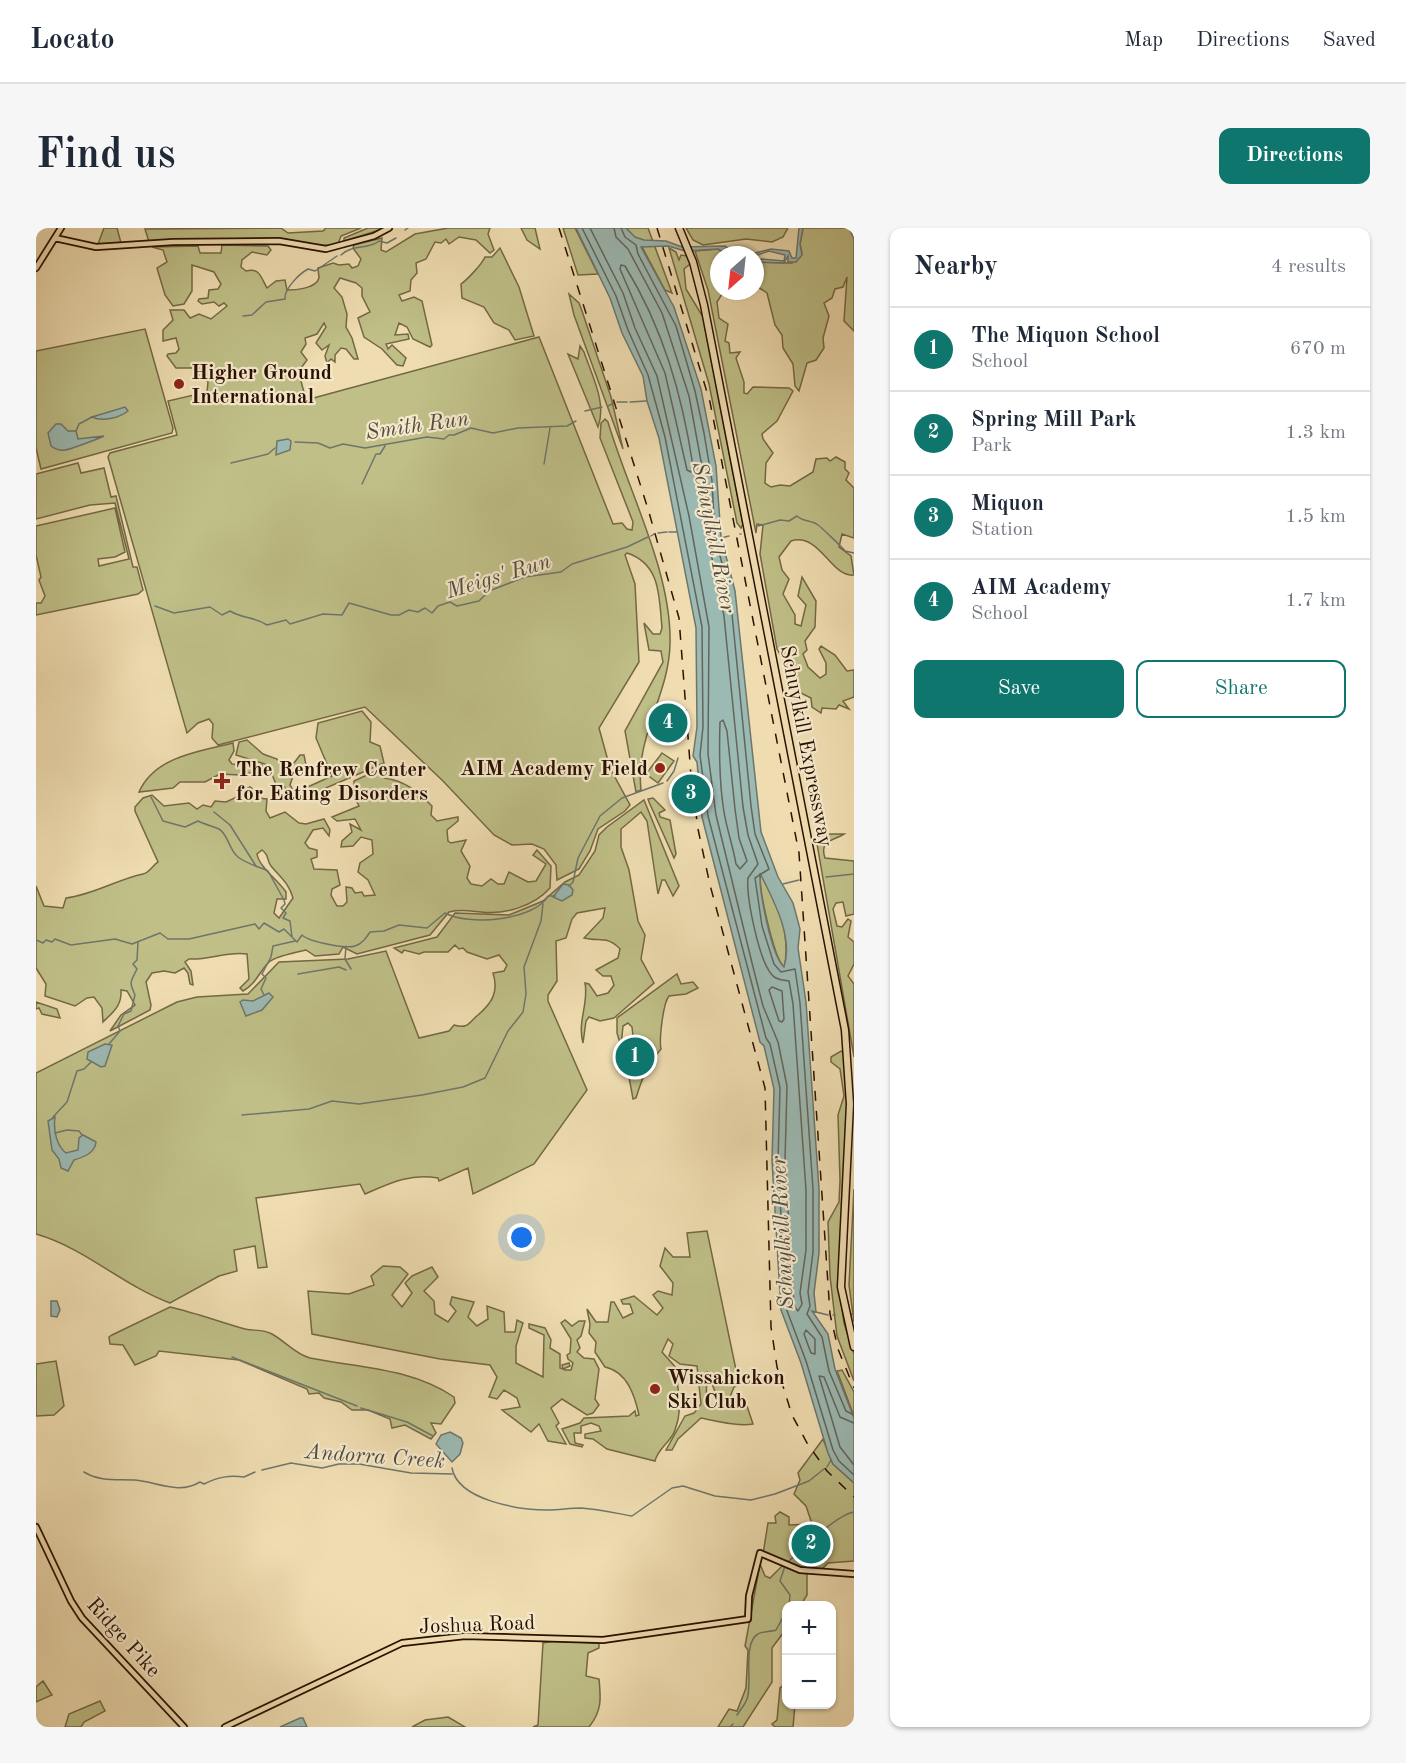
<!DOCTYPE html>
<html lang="en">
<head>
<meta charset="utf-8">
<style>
  body { margin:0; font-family:"Old Standard TT",serif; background:#f6f6f7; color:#1f2937 }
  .controls { position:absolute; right:18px; bottom:18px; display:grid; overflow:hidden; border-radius:12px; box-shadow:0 2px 4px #0004 }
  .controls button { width:54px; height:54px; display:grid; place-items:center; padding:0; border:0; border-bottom:2px solid #e0e1e3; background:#fff; color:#1f2937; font:30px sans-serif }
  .compass { position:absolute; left:674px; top:18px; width:54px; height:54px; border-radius:50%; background:#fff; box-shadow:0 2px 4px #0004; rotate:207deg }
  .you { position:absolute; left:486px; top:1010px; width:21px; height:21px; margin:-15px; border:4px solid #fff; border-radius:50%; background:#1a73e8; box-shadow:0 0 0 9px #1a73e833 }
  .badge { display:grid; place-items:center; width:39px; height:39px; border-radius:50%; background:#0f766e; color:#fff; font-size:20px; font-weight:700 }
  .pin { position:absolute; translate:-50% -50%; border:3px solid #fff; box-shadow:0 2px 6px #0006 }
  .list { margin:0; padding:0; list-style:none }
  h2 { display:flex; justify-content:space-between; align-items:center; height:78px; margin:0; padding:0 24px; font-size:26px }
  h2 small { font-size:20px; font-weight:400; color:#747a83 }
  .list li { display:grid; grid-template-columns:39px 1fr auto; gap:18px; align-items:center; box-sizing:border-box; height:84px; padding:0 24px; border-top:2px solid #e0e1e3 }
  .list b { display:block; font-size:22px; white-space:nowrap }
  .list p { margin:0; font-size:20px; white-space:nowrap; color:#747a83 }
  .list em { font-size:20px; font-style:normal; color:#747a83 }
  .actions { display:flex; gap:12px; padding:18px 24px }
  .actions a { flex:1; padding:14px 0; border:2px solid #0f766e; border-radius:12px; text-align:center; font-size:21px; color:#0f766e }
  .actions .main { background:#0f766e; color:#fff }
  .map { position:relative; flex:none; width:818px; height:1499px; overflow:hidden; border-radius:12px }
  header { display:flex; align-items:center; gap:36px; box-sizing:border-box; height:84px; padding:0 30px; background:#fff; border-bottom:2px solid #e0e1e3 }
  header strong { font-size:28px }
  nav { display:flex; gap:33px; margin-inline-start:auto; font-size:21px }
  .intro { display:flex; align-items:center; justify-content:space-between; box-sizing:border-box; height:144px; padding:0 36px }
  h1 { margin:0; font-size:42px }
  .button { padding:15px 27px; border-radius:12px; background:#0f766e; color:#fff; font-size:21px; font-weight:700 }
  main { display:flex; gap:36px; padding:0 36px }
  aside { flex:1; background:#fff; border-radius:12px; box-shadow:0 2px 4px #0004 }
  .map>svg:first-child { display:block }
  .green { fill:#bfbf87; stroke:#746844; stroke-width:1.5; fill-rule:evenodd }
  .water { fill:#9cbab4; stroke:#6e766c; stroke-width:1.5; fill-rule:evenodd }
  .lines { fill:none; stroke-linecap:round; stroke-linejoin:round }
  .shore { stroke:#63655a; stroke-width:1.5 }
  .stream { stroke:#6e766c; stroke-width:1.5 }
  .major-casing { stroke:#2a1001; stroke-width:8 }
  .highway-casing { stroke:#2a1001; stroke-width:9 }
  .major { stroke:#efddb1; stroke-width:4.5 }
  .highway { stroke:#efddb1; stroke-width:6 }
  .rail { stroke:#2a1001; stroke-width:1.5; stroke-dasharray:10 10; stroke-linecap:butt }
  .poi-dot { fill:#8f2418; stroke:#f5e9cc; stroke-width:2 }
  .labels { text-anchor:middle; stroke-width:4.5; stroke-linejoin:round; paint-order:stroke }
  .poi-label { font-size:21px; font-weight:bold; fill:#2a1001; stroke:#f5e9cc; text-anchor:start }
  .street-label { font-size:21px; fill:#2a1001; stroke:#f5e9cc }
  .water-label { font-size:22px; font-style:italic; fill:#524c40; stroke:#f5e9cc }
</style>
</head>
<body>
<header>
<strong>Locato</strong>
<nav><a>Map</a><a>Directions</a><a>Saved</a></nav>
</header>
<div class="intro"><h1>Find us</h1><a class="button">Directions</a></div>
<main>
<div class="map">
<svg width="818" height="1499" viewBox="0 0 818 1499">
  <rect width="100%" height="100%" fill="#efddb1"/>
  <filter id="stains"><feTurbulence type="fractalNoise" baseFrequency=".00333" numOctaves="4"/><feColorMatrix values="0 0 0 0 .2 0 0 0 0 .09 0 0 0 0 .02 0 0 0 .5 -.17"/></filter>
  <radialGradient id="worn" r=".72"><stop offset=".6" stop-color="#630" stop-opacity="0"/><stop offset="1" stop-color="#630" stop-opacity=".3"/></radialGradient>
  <path class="green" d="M68 0H81L85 15 62 16Z
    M245 0 252 5 287 3 290 0H325L305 8 302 16 283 18 244 11 113 14 109 1Z
    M332 0H350L308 13V10Z
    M412 0H454L452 6 458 22 454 25 440 12 423 9 413 16 410 11 405 15 399 14 390 31 380 35 381 45 375 52 374 63 363 67 366 73 378 69 386 73 396 117 394 119 377 111 371 99 363 95 359 107 372 106 373 111 350 116 352 121 356 117 370 130 367 138 361 137 346 121 328 109 322 90 334 84 326 68V60L320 55 304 50 298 60 306 69 311 86 310 99 316 110 322 131H318L310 121 305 120 299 127V134L295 131 291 135 289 128 293 117 286 122 280 115 290 99 288 95 281 106 269 110 270 116 265 124 271 132 265 140 268 151 265 153 270 172 503 109 577 296 586 295 591 301 596 302 597 294 564 210 565 195 569 191 572 194C592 263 636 344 634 416 633 467 599 508 605 562L600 564 589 503 627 434 625 423 613 422 608 395 617 406H624L626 400C623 369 625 336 591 325L589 327 599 356 603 434 563 500 574 540 594 577 589 583 562 601 554 623 543 641 521 652 520 637 508 621 496 616 476 617 458 607 407 553 329 479 182 517 176 510 177 496 173 491 162 495 151 505 72 229 74 225 141 207 132 173 171 164 172 154 163 147 164 140H140L131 128 132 126 140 125 143 121 140 110 127 113V102L137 92 134 82H148L154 90 163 86 175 91 191 78 188 75 183 78 178 74 166 76 162 73 163 71 172 70 173 62 182 61 185 56 178 44 156 37V63L148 76 137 78 129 67 121 40 131 34 127 22 116 19 162 18 164 25H185L186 17 232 18 235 22 231 27 216 24 206 32 205 39 210 43C224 39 225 50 231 60L240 53 249 52 251 62C258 62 280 61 283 50 283 47 282 44 282 40L297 35 303 37 313 36 316 40 322 38 325 31 317 20 318 17 346 10 345 22 350 24 379 6Z
    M485 0H499L504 21 491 12Z
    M527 0H539L562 46 542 47Z
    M590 0H612L636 65 629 62 606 19Z
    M650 0H752L747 9 736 14 710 11 667 17 657 12Z
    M767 0H814L818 8V103L808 93 811 49 807 59 799 61 796 70 788 75 793 88 787 110 788 120 780 132 771 135 763 163 759 158 757 136 747 120 746 107 739 97 731 65 719 57V34L756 35 766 25 764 16Z
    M464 20 483 59 498 108 479 112 473 102 458 95 448 79 426 70 425 56C431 52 446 36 449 29H456Z
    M633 20 640 24 643 32 645 27 651 28 654 36 648 41 650 61 667 89 707 296 705 300 701 295 673 156Z
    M682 21 691 27H683V63H688L681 74 683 90 692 96 689 113 693 115 694 125 704 124 700 130 708 154V165L711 166 717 159 753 160 757 163 741 193 726 206 727 211 737 225 730 235 729 255 735 259 744 257 754 258 777 244 780 231 791 230 794 233 800 229 809 234V241L813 245 810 252 818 260V310L806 306 803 319 815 328 818 347C795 350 784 304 755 313L743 329 746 342 753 351 747 366 759 387V396L765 398 770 377 762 368 766 349 780 373 779 399 769 413 771 422 767 426 772 439 784 450 790 446V435L783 421 785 418 799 427 811 443 818 442V469L807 473 813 481 803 477 800 481 786 480 785 485 776 479 775 470 761 463C759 452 751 452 748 442L752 432 745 428 741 421 724 326 727 297 721 296 720 305 672 62 659 23Z
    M533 66 543 75 546 83 575 169 587 221 538 87Z
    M109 101 137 200 136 205 5 241 0 220V123Z
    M544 118 548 124C556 148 571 175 562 199L532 126 542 131Z
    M42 235 45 245 68 240 75 269 80 268 97 339H101L107 362 102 366 0 387V375H5L9 368 3 352 5 349 0 327V298L79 280 89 324 79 329 62 331 63 338 93 331 79 275 54 277 0 291V246Z
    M326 483 335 494 334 514 344 518 348 535 262 572 254 570 248 558 242 561 232 537 200 527 203 514 211 512 227 526 241 531 245 537 258 535 264 527H268L270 537 259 542 254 557 257 562H265L296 548 280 510 282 495Z
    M197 515 198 523 193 532 196 536 226 537 227 542 204 547 184 546 169 554H144L137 560 103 564C119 528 163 524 197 515Z
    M626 525 638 533 622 555 610 546Z
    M342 542 348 550C369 553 380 562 396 578L395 587 401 593 422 589V593L411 602 412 613 415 615 430 612 425 623 434 638 431 650 435 656 446 658 455 651 462 656H468L473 644 492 654 500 653 510 636 497 627 501 622 515 638 514 660C498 678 469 687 445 684 434 683 424 681 413 684L394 707 321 726 307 719 303 726 279 728 270 722C261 724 240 728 233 734 223 744 220 756 207 763L204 760 213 751 211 726C191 723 174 732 153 731L149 734 155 743 157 757 154 756 152 745 148 740 139 745 128 743 116 745 110 754 115 777 114 782 74 803 85 787 99 777 91 763 85 762C86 778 77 784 67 794L66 780 58 769 51 770 39 778 9 768 10 756 0 740V658L8 678 27 680 30 670C57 667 82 651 107 646 113 645 117 637 122 634L99 583V579L107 570 116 567 128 578 153 575 161 581 167 577 175 579 179 573 190 574 203 568 208 570 210 561 214 559 219 563 221 570 231 571 230 583 234 590 249 584 263 595 270 596 288 591 294 602 293 608 287 600 277 602 269 615 273 620 281 622V629L275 631 278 641 301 642 304 657 296 661 295 667 301 678H307L311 674 310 659 316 660 319 665 326 664 328 668 339 667 332 652 322 644 324 635 337 626 336 612 325 609 317 618 305 619 306 613 316 604 314 596 325 602 319 591 301 593 296 589 323 578 318 568V553ZM226 622C234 628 230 631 235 638 244 649 253 655 257 670L243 690 238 685 241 671H250V664C242 652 223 639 221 626Z
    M617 570 629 582 623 585 624 589 634 592 640 626 638 630 613 574 612 571Z
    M608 572 643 658 637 668 629 652H626L622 666 611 593 605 584 585 601V619L593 642 602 693 609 707 605 731 618 755 578 790 564 793 553 789 550 793 547 815C541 793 553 776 549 755L553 756 561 768 572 765 578 757 575 748H567L560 742 582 730 584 721C571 707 563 714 548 710L567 690 569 680 541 685 536 691 530 710 520 713 521 753 512 767V773L551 862 498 936 437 966 432 940 403 953 402 950C374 945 354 955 329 966L324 956 220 970 231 1039 222 1040 219 1018 198 1022 201 1043 183 1048 134 1075C86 1057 49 1020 0 1006V845L141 774 161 769 212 766 243 734 312 731 350 723 383 810 413 803 418 797C433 801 432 795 442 787 456 775 463 764 457 745L468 743 471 737 463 727 451 731 431 724 427 720 423 721 419 717 412 724H388L383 726 368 722 366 725 358 720 401 709 419 685 473 687 507 673 529 654 543 647 559 623 563 607 571 599Z
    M795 606H808C797 613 783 612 789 630L818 633V686L810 688 807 674 800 675 797 681 801 698 806 699 812 691 815 693 812 709 818 714V736L812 748 818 756V829L781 616V609Z
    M725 645C728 656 735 663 740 674 748 690 753 722 748 739 738 730 721 657 725 645Z
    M641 746 645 756 657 754 662 760 650 766 633 768C627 775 623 812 625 821 612 836 606 850 600 870L597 871 593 849 615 826 611 820 605 828 599 826 596 799 592 795 587 798 585 818 581 805V790Z
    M0 774 21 781 24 790 6 786 3 780 0 781Z
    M805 823 809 825 812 876 803 1061 808 1095 818 1126V1153L801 1108 794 1048 792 994 803 974 804 952 802 887 808 868 804 841 795 834V829Z
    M818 961V1094L813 1057Z
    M671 1003 703 1156 698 1159 694 1169 683 1174 671 1143 670 1176 682 1179 700 1170 702 1166 711 1178 717 1196C704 1199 680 1193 665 1190L642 1211 636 1222H630L649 1188 658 1185 665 1176 661 1138 644 1136 633 1128 637 1116 632 1111 626 1124 642 1142 651 1144 644 1146H650V1149H641C642 1168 647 1181 639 1202 635 1214 622 1220 619 1233L571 1221 557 1211 549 1210V1206L565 1203 563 1198 555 1195 545 1198V1205H538L539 1215 547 1217 546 1219 534 1216 526 1201 544 1195 548 1190 593 1188 599 1183 600 1188 603 1187C599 1169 592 1144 569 1139L559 1124 560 1114 553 1105 554 1096 551 1081 560 1094H572L575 1074H578L587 1090 597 1085 594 1076H587L585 1072 598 1068 621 1087 627 1080 617 1067 622 1063 636 1067 637 1055 624 1038 629 1020 637 1029H654L651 1005Z
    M347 1038 364 1039 372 1046 356 1067 366 1079 376 1065 369 1055 376 1048 396 1039 402 1049 388 1063 398 1073 399 1086 412 1094 420 1083 414 1076 416 1069 438 1074 432 1089 441 1098 452 1091 451 1078 468 1084 469 1104H479L481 1092 487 1095 480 1118V1135L507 1149 508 1107 493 1100V1096L509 1100 515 1112 514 1120 524 1126V1140L527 1141 526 1137 533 1135 534 1138 527 1141 529 1142H535L537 1135 532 1131 531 1127 534 1125 535 1111 525 1095 529 1092 536 1098 543 1093H549L545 1108 541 1112 544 1120 541 1124 548 1130 558 1131 563 1141 559 1171 563 1177 557 1185 551 1187 526 1171 515 1180 523 1195 520 1198 530 1216 512 1213 503 1196 495 1204 466 1182 484 1179 481 1170 468 1162 461 1171 453 1169 461 1149 454 1137 404 1131 276 1106 272 1063 313 1066 338 1057 335 1048Z
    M134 1079C160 1085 184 1094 209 1101 218 1103 227 1101 236 1106 249 1113 259 1126 274 1130 324 1140 375 1140 418 1169L419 1175 405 1196 395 1195 400 1205 395 1211 369 1197 356 1200 354 1191 332 1182H316L305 1174 288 1170 283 1165 273 1166 271 1161 203 1132 123 1123 120 1128 99 1137 87 1117 74 1116 73 1109 76 1107Z
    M20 1133 28 1178 18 1187 0 1188V1136Z
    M806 1142 818 1164V1188L801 1143Z
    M787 1211 797 1236 818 1255V1333L792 1335 785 1342H764L727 1326 732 1295H740L739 1288 744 1284 753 1289V1297L776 1296 770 1278 758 1266 764 1252 762 1245Z
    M724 1336 729 1348 734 1350 746 1338 771 1346V1367L765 1377 750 1378V1401L736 1420V1454L707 1499H682L693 1481 701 1483 710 1460 712 1422 709 1418Z
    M518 1413 563 1415V1420L552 1425 550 1448 563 1451C565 1471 566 1483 553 1499H497L502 1497 507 1415Z
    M7 1453 16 1467 0 1474V1459Z
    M750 1455V1476L759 1477 757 1499H739L736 1496 741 1492 744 1460Z
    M64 1473 69 1483 48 1494 45 1499H29L33 1486Z
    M412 1489 429 1499H376L389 1492Z"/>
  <path class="water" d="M540 0H590L599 9 608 12 630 13 646 19 689 18 703 27H691L682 21 649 23 632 18 605 19 638 79 665 161 680 238 685 309 699 363 725 604 742 649 757 675 764 701 762 720 770 774 783 961V1025L778 1065 780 1084 776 1083 792 1106 799 1141 818 1190V1255L797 1236 792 1225 765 1135 745 1082 736 933 738 861 728 818 724 814 666 589 661 534 657 528 661 499 660 400 623 210 611 173 607 148 586 105 574 70ZM724 645C736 670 758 708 748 739 735 727 723 663 724 645Z
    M763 0H767L764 16 766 27 760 34H752V28L748 35 719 34 726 31 748 33 749 27 733 23 719 28 711 27 735 21 753 23 756 30H760Z
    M89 179 92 183C83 190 66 194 56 189Z
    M20 196H25L32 203H40L42 211 68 208C64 210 33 222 29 222 24 223 19 221 15 218L12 205Z
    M252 211 255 213 254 222 240 227 241 213Z
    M527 656 533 657 537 662 536 667 526 673 517 669Z
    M233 765 237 769 226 782 210 788 204 774 207 772 217 773Z
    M69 816 76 817 69 838 65 839 51 831 52 824Z
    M19 889C17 903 21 918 30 925L42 922 43 910 47 907 60 914C59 925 48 929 38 932L32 943 25 940 23 931 16 922 12 893Z
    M15 1073H21L24 1082 21 1089 15 1088Z
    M414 1204 425 1210 427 1215 424 1226 416 1234 400 1216 405 1207Z
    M267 1490 271 1499H244L264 1490Z"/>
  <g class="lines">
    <path class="shore" d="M546 0 580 68 592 102 612 147 629 209 666 399 667 499 664 527 672 588 730 810 734 816 744 860 742 933 750 1080 770 1133 797 1222 803 1233 818 1247
      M554 0 587 65 599 100 621 148 653 288 673 399 672 526 680 587 717 739 727 778 742 814 751 858 749 933 758 1078 762 1083 766 1076 764 1065 770 1022V962L757 776 753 753C747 752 740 752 736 747 723 733 710 669 712 650L722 636 712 607 707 579 688 388 672 311 669 255 653 168 626 85 592 21 580 9 578 0
      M585 0 589 9 600 17 602 26 640 98 659 163 668 205 676 253 679 310 689 346 696 386 715 578 719 606 733 641 719 650 726 698 738 736 745 744 759 741 764 775 777 961V1024L772 1064 774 1078 771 1086 786 1109 793 1143 810 1183 818 1187
      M585 37 589 38C627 100 646 166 657 238L655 244 651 242 629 145 584 41Z
      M687 492 691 503 699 581 703 610 711 633 704 641 700 636C697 618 691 602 688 584 683 554 683 525 684 494Z
      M736 759 746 763 748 791 746 794 743 793 733 762Z
      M770 1102 779 1111V1126L775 1125 768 1106Z
      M818 1195 804 1189 788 1149 783 1148 804 1219 818 1237"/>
    <path class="stream" d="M813 0 818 11
      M369 2 372 0
      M305 27C316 16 332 22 343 13L351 15 360 10
      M207 88 216 87 230 74 249 71C248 61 263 46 272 41L279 43 301 28
      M581 174H591
      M594 174 610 173
      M572 178 578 175
      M549 183 566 179
      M40 203 43 196 56 189
      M259 214 282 215 294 220 307 216 329 220 391 209 408 211 413 207H418L435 200 457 205 482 200 531 198 540 193
      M195 235 232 226 239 220
      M508 236 514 200
      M326 256 340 226H344L349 218
      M722 298 744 292 753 293 761 288C767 294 776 292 782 297 785 299 807 320 809 323L818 325
      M633 304H641
      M622 305 631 304
      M704 306H705
      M615 308 618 306
      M685 310 693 308
      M119 378 138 385 174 379 186 387 194 383C207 391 217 388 231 397L250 392 254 396 287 386 306 387 313 375 355 387H363L373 382 382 384 389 380 396 385 402 378 414 374 421 378 443 373 453 363 489 349 525 344 536 336 591 319 612 309
      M631 553 638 543 642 530
      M115 569 127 593 149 599 162 593C168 596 176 598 183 601 192 606 193 622 202 629 211 636 221 638 232 643L248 672 249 676 245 680 250 685 247 690 254 693 256 709
      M178 584 194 597 220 638
      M790 649 818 646
      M747 656 763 652
      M533 658 537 654 542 630 564 588 586 570 627 555
      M0 712 7 715 10 712 16 714 19 711 35 717 79 711 96 716 124 705 132 711H153L219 696 223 701 228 695 243 704 248 701 261 714 266 707C273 714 311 721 319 718 326 716 330 710 334 704L348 703 363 697 391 700 409 685C432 698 498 693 512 668H519
      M310 718 309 731 315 741
      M262 746 303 739 310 742
      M228 767 225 761 230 750 226 746 235 729 237 718 259 713
      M73 816 84 803 82 798 88 786 95 783 99 767C93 753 94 755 101 741L97 736 101 732 102 714
      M206 887 273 881 296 873 323 876 386 867 427 859 449 850 472 803 487 784 490 766 488 739 505 693 507 676
      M17 889 31 874 41 843 48 841 55 834
      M19 905 31 902 43 903 46 907
      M780 1084 792 1087
      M815 1086 818 1085
      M797 1087H799
      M196 1129 321 1178
      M325 1180 371 1194 397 1208
      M791 1239 795 1232
      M416 1240C422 1273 485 1282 512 1282 523 1282 534 1280 545 1280 562 1281 579 1285 596 1288L636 1260 647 1258 679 1268 715 1272 739 1266 773 1253 788 1241
      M226 1242 255 1235 286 1240 303 1236H323L375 1245 416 1246
      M48 1244C64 1254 81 1251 99 1252 121 1254 143 1267 164 1254L168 1256C182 1249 193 1247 208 1249L219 1244
      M752 1334C764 1322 802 1286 818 1284
      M749 1338 744 1353 754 1367 753 1378
      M701 1487C704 1482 709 1477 711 1471 717 1456 706 1415 722 1406 726 1403 735 1404 740 1402L750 1384
      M694 1499 697 1496"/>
    <g class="major-casing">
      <path id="major" d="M19 10 60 19 137 14 243 13 290 21 338 8 353 0
        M0 40 25 0
        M0 1299 35 1373 46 1390 148 1499
        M189 1499 366 1415 429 1408 567 1412 712 1391 713 1368 724 1325 764 1342 818 1346"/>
    </g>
    <g class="highway-casing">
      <path id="highway" d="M643 0 657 34 668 77 809 802 814 876 805 1059 818 1119"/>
    </g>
    <use href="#major" class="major"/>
    <use href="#highway" class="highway"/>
    <path class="rail" d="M523 0 612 281 643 390 655 548 662 601 674 657 729 860 735 1099 741 1139 756 1187 771 1215 791 1243 818 1269
      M621 0 674 174 763 625 794 1086 802 1121 818 1160"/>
  </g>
  <g class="poi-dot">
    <circle cx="143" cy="156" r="6"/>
    <circle cx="624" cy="540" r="6"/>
    <path d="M183 544h6v6h6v6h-6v6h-6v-6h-6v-6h6z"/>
    <circle cx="619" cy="1161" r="6"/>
  </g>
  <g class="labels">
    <g class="poi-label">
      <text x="155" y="151">Higher Ground<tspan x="155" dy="24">International</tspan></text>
      <text x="612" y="547" text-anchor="end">AIM Academy Field</text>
      <text x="200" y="548">The Renfrew Center<tspan x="200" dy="24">for Eating Disorders</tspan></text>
      <text x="631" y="1156">Wissahickon<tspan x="631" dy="24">Ski Club</tspan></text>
    </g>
    <g class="street-label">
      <text transform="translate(771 518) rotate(79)" y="7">Schuylkill Expressway</text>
      <text transform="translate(441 1396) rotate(-2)" y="7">Joshua Road</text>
      <text transform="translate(88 1409) rotate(48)" y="7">Ridge Pike</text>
    </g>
    <g class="water-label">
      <text transform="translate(381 196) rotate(-8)" y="8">Smith Run</text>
      <text transform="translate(679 309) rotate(79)" y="8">Schuylkill River</text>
      <text transform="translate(462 347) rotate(-17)" y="8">Meigs' Run</text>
      <text transform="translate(745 1005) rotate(-93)" y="8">Schuylkill River</text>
      <text transform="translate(339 1227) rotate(4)" y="8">Andorra Creek</text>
    </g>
  </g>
  <rect width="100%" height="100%" filter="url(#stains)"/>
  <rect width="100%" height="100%" fill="url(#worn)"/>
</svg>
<div class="controls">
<button>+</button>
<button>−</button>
</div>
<svg class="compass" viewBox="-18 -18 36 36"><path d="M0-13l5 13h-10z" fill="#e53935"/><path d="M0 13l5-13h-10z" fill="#747a83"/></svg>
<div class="you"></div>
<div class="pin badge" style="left:599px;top:829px">1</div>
<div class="pin badge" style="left:775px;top:1316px">2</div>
<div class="pin badge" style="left:655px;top:566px">3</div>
<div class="pin badge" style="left:632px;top:495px">4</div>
</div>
<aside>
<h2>Nearby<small>4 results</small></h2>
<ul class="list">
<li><span class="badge">1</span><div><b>The Miquon School</b><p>School</p></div><em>670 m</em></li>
<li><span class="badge">2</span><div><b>Spring Mill Park</b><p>Park</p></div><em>1.3 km</em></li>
<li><span class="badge">3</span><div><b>Miquon</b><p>Station</p></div><em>1.5 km</em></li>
<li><span class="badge">4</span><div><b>AIM Academy</b><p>School</p></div><em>1.7 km</em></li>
</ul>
<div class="actions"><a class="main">Save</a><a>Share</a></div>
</aside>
</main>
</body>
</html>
